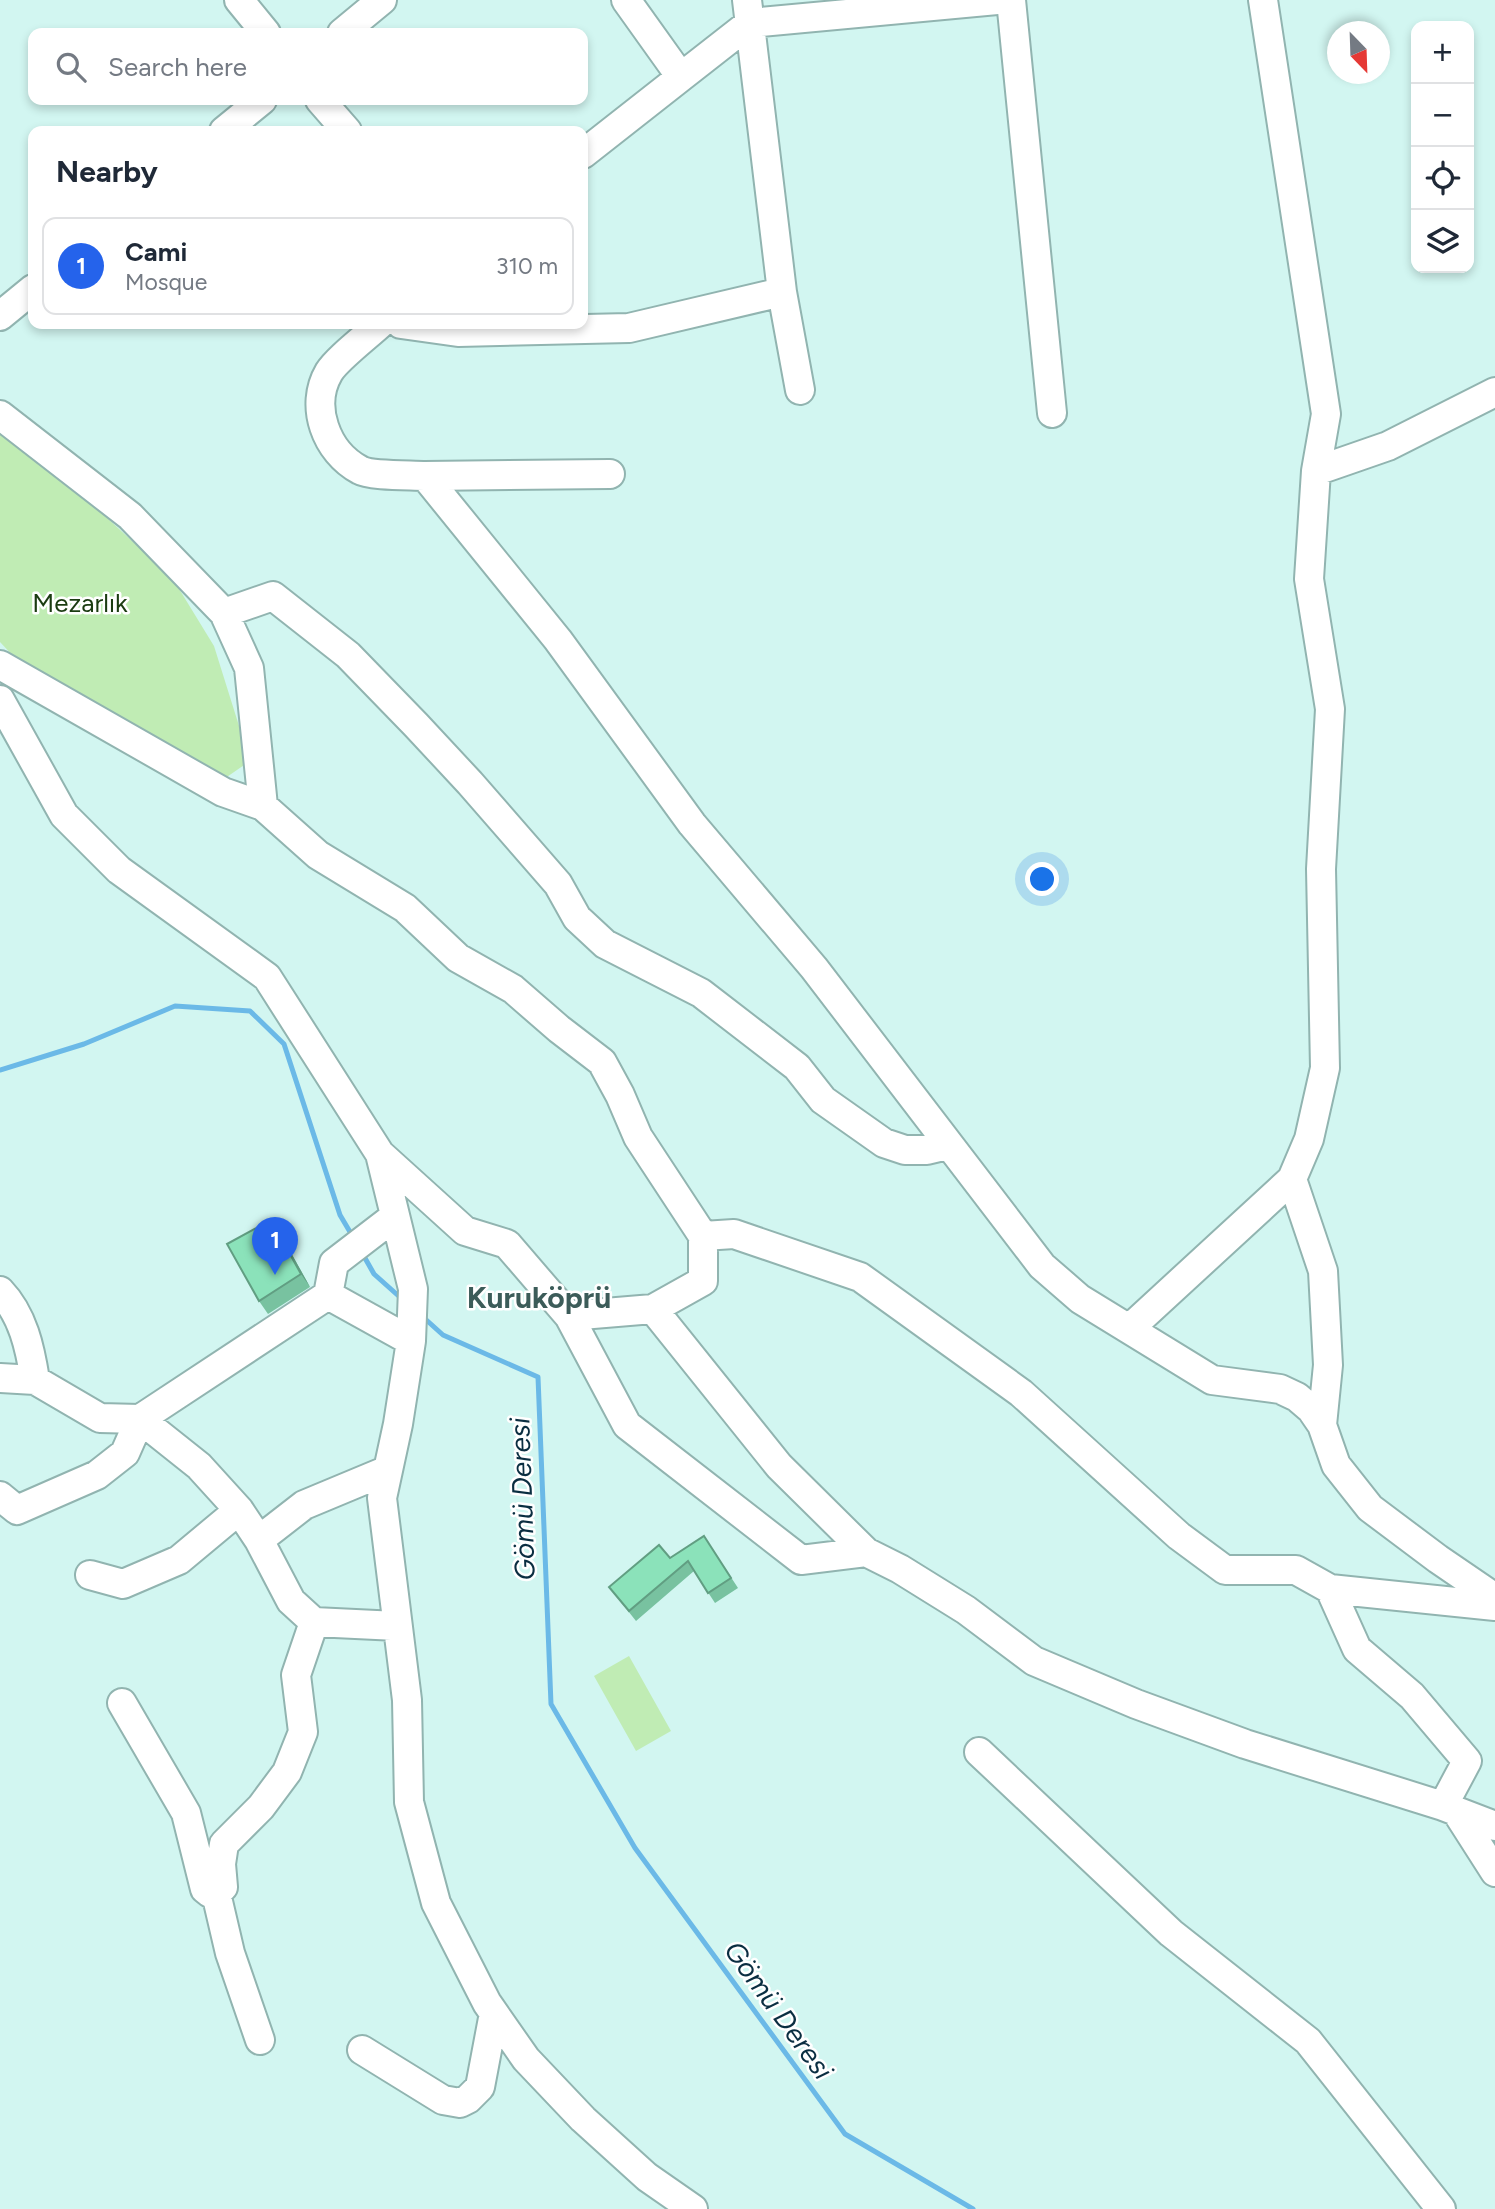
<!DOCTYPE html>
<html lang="en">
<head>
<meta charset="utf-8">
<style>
  body { margin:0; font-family:Figtree,sans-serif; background:#f6f6f7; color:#1f2937 }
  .controls { position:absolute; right:21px; top:21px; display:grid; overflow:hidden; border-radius:14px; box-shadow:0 4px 10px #0003 }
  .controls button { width:63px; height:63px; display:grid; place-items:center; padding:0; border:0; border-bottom:2px solid #e0e1e3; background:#fff; color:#1f2937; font:35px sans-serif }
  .compass { position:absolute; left:1327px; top:21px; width:63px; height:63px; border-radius:50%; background:#fff; box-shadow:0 4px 10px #0003; rotate:157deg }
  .you { position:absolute; left:1043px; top:880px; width:24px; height:24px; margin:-18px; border:5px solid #fff; border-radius:50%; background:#1a73e8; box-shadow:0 0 0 10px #1a73e833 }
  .badge { display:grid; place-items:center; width:46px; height:46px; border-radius:50%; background:#2563eb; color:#fff; font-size:23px; font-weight:700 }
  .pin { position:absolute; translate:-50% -58px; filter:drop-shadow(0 2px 4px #0008) }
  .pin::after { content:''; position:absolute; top:37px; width:24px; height:21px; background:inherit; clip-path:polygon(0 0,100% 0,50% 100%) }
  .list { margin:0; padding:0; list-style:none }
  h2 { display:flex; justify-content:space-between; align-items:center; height:91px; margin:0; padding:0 28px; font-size:30px }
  h2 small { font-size:23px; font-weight:400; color:#747a83 }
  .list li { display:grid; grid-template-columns:46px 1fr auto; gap:21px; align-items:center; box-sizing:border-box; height:98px; margin:0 14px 14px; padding:0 14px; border:2px solid #e0e1e3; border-radius:14px }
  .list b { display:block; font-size:26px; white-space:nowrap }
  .list p { margin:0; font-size:23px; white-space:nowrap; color:#747a83 }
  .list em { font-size:23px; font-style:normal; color:#747a83 }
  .icon { flex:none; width:38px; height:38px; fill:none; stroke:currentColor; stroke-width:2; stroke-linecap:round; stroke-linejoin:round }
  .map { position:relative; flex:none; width:1495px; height:2209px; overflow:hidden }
  .search { position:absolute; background:#fff; box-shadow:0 4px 10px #0003; left:28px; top:28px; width:560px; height:77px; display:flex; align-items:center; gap:18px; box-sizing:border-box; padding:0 24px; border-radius:14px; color:#747a83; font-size:26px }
  .panel { position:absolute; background:#fff; box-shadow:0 4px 10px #0003; left:28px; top:126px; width:560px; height:203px; border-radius:14px }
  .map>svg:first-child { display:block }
  .green { fill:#c0ecb4 }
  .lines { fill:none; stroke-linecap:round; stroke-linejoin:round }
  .stream { stroke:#6bb9e7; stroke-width:5 }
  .minor-casing { stroke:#91b4b0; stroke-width:32 }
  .minor { stroke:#fff; stroke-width:28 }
  .wall { fill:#78c2a0 }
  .shaded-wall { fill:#619e82 }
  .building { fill:#8be2ba; stroke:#619e82; stroke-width:2 }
  .labels { text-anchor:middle; stroke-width:5; stroke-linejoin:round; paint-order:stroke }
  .park-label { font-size:26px; fill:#1b3c11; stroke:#fff }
  .water-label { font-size:28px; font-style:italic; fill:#0a2e41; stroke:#fff }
  .quarter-label { font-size:30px; font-weight:bold; fill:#3c5c59; stroke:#fff }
</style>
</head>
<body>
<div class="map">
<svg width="1495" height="2209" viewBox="0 0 1495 2209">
  <rect width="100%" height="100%" fill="#d2f6f1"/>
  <path class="green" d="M0 429 36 452 173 579 214 646 250 761 221 781 15 658 0 642Z
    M629 1656 671 1731 636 1751 594 1676Z"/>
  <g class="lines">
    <path class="stream" d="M0 1070 84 1044 175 1006 250 1011 284 1044 340 1215 353 1237
      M361 1251 374 1274 402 1299
      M423 1317 443 1335 538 1377 551 1704 635 1848 845 2134 973 2209"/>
    <g class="minor-casing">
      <path id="minor" d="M239 0 266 33
        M747 0 782 292 800 390
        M1011 0 1052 413
        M1263 0 1326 414 1316 471 1309 579 1330 709 1321 869 1325 1068 1309 1139 1292 1179 1323 1271 1328 1365 1322 1425
        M342 33 382 0
        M681 77 750 23 997 0
        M320 100 347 131
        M224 131 262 100
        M583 154 681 77 626 0
        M0 316 33 289
        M380 324C367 336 337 359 329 372 309 406 326 452 360 470 370 476 411 475 425 476L558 640 692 824 814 968 1042 1266 1080 1299 1212 1380 1280 1389 1297 1397 1311 1409 1322 1425 1336 1465 1370 1508 1438 1559 1495 1598
        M401 324 458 332 629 328 782 292
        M0 415 130 516 224 613 249 668 263 806
        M1316 471 1388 446 1495 392
        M425 476 610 474
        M224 613 273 596 348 655 416 725 470 783 558 884 577 918 605 944 701 993 797 1067 823 1100 884 1143 905 1150H927L948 1145
        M0 665 223 792 263 806 318 855 405 908 458 958 513 989 559 1029 602 1062 620 1095 638 1137 703 1236V1281L653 1309 569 1316
        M0 700 64 815 119 870 267 977 380 1154 413 1289 411 1341 398 1424 382 1498 407 1700 409 1802 436 1903 487 2003 526 2059 583 2119 647 2177 693 2209
        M380 1154 465 1231 507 1244 569 1316 627 1425 801 1560 866 1552 900 1569 966 1610 1034 1661 1136 1704 1245 1744 1443 1806 1495 1826
        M703 1236 734 1234 860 1277 1021 1393 1179 1536 1225 1570H1296L1330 1589 1495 1606
        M0 1291C23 1315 30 1348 35 1380
        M328 1295 411 1341
        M653 1309 779 1466 866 1552
        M1129 1329 1292 1179
        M0 1378 35 1380 100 1418 140 1419 328 1295 334 1263 394 1217
        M0 1496 17 1510 97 1475 125 1453 140 1419 199 1466 239 1510 259 1540 291 1601 314 1622 397 1626
        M259 1540 304 1505 388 1470
        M90 1575 123 1584 179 1560 239 1510
        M1330 1589 1357 1649 1412 1696 1467 1761 1443 1806
        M122 1703 186 1813 205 1889 210 1893H216L223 1887 221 1864 224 1844 261 1807 287 1772 303 1732 296 1675 314 1622
        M979 1752 1171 1933 1308 2041 1441 2209
        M1456 1811 1495 1872
        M216 1893 230 1953 260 2040
        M362 2050 443 2100 460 2103 468 2099 480 2087 494 2013"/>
    </g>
    <use href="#minor" class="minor"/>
  </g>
  <path class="wall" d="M271 1220 280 1233 310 1287 268 1314 259 1301Z
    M704 1536 738 1588 715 1603 694 1571 636 1621 609 1587 670 1558Z"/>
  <path class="shaded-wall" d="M271 1220 280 1233 310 1287 301 1274Z"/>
  <path class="building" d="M271 1220 301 1274 259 1301 227 1244Z
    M704 1536 731 1578 708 1593 688 1561 629 1611 609 1587 659 1545 670 1558Z"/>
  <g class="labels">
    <g class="park-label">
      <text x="80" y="612">Mezarlık</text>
    </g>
    <g class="water-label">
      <text transform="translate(522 1499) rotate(-92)" y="10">Gömü Deresi</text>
      <text transform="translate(779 2010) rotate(54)" y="10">Gömü Deresi</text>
    </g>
    <g class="quarter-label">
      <text x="539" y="1308">Kuruköprü</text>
    </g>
  </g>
</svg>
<div class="controls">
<button>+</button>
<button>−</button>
<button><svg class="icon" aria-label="locate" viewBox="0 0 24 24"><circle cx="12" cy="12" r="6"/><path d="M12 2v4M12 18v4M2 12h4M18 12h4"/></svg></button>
<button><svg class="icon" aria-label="layers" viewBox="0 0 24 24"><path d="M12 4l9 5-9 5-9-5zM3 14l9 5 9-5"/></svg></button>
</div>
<svg class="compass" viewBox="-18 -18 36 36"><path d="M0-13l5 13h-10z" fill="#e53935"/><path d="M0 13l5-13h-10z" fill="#747a83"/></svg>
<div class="you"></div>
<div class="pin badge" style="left:275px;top:1275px">1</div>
<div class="search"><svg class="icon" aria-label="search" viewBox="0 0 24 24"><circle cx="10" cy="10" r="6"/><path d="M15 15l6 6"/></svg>Search here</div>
<section class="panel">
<h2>Nearby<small></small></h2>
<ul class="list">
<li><span class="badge">1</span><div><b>Cami</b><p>Mosque</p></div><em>310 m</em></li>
</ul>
</section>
</div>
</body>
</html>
